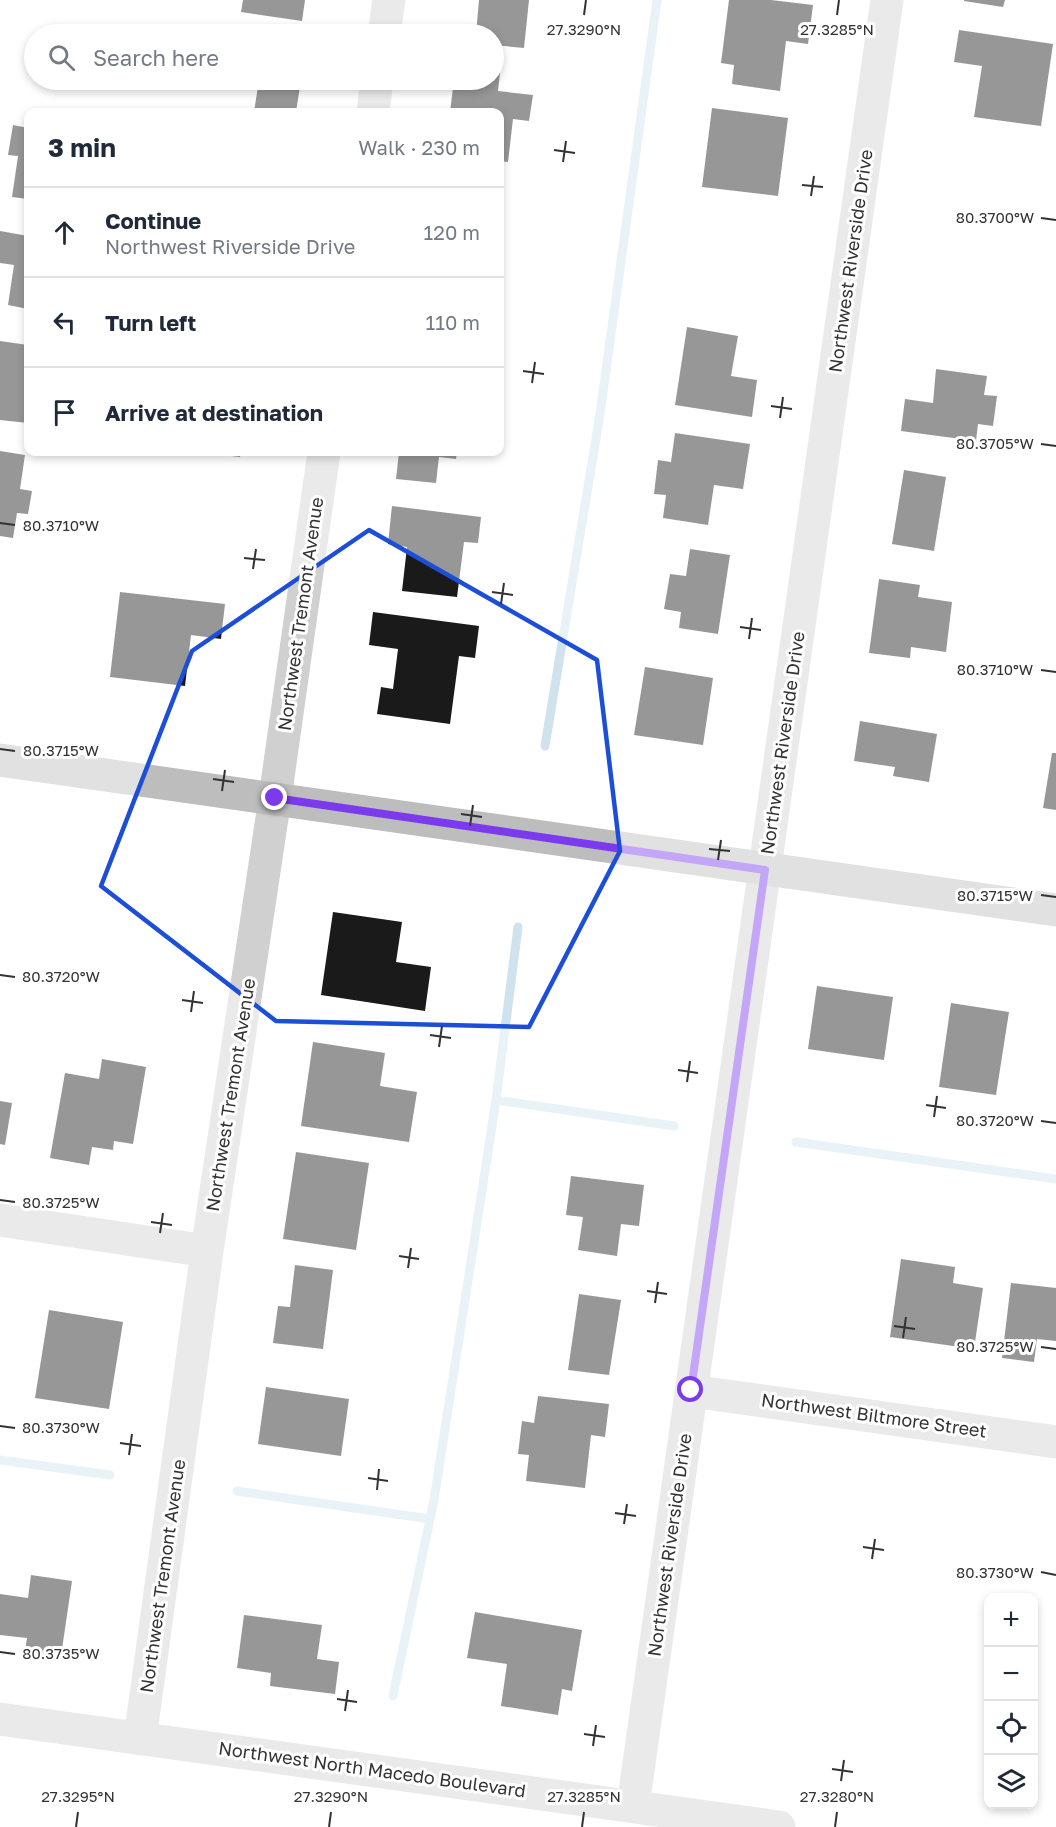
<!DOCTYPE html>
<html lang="en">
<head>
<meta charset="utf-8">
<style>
  body { margin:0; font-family:"Golos Text",sans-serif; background:#f2f2f3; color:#1f2937 }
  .controls { position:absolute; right:18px; bottom:18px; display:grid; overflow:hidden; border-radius:12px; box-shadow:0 3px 9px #0003 }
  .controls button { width:54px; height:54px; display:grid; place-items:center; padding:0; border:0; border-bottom:2px solid #e0e1e3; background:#fff; color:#1f2937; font:30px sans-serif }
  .stop { position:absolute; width:18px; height:18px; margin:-14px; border:4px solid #7c3aed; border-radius:50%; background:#fff }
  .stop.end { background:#7c3aed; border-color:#fff; box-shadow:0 2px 6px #0008 }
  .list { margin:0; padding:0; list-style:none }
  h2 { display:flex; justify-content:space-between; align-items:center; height:78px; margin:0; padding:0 24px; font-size:26px }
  h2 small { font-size:20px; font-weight:400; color:#747a83 }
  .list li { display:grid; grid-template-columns:39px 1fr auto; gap:18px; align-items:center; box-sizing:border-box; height:90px; padding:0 24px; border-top:2px solid #e0e1e3 }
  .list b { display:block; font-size:22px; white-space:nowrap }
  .list p { margin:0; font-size:20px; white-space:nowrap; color:#747a83 }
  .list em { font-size:20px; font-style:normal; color:#747a83 }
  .icon { flex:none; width:33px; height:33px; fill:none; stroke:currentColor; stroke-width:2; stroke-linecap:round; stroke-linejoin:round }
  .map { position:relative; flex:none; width:1056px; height:1827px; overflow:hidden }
  .search { position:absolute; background:#fff; box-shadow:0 3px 9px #0003; left:24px; top:24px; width:480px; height:66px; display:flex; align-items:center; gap:15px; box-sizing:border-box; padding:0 21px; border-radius:33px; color:#747a83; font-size:22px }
  .panel { position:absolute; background:#fff; box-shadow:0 3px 9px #0003; left:24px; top:108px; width:480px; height:348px; border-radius:12px }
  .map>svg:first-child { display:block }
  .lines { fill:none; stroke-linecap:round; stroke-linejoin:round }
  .stream { stroke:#cfe2ee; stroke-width:9 }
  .building { fill:#1a1a1a }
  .street { stroke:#d0d0d0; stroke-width:33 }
  .secondary { stroke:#bdbdbd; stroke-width:33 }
  .route { stroke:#7c3aed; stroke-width:8 }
  .marked { fill:none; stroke:#1d4ed8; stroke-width:4.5; stroke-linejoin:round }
  .ticks { fill:none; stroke:#333; stroke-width:2 }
  .labels { text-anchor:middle; stroke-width:6; stroke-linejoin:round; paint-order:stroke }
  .street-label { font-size:18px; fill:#333; stroke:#fff }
  .ticks-label { font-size:15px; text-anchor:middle; fill:#333; stroke:#fff; stroke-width:6; stroke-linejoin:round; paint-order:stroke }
</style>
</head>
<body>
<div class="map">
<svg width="1056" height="1827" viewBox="0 0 1056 1827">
  <rect width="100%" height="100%" fill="#fff"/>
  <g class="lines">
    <path class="stream" d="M545 746 600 414 657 0
      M496 1100 674 1126
      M796 1142 1056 1179
      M0 1460 110 1475
      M237 1491 430 1519
      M393 1696 434 1500 496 1100 518 927"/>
  </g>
  <path class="building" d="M243 0H305L302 21 241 12Z
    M479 0H529L524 48 494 45V34H476Z
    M729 0H771L813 5 808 44 786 41 780 91 732 84 734 65 721 63Z
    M964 0H1005L1003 7 964 1Z
    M959 30 1053 44 1041 126 974 117 982 66 954 62Z
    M494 73H500L498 91 533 95 529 121 513 119 508 162 500 161V112H450L454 80H494Z
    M259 80H301L296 112H254Z
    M712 108 788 118 778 196 702 187Z
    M13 125 28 128V199L12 197 18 156 8 155Z
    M0 231 28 236V309L8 305 14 265 0 263Z
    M687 327 738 336 731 376 757 380 752 417 675 405Z
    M0 341 28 345V423L0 420Z
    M936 369 987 376 984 395 997 396 993 426 978 424 976 441 901 431 905 399 933 403Z
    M675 433 750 444 743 489 714 485 708 525 663 518 666 495 654 494 658 460 671 462Z
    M0 451 25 455 20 489 32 491 28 514 17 513 13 538 0 536Z
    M205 452H241L240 457 205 453Z
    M399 452H457L456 459 439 457 436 483 396 479Z
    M904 470 946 477 934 551 892 544Z
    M392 506 481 517 478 543 464 542 457 597 402 591 407 547 388 544Z
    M690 549 730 555 718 634 679 628 681 612 664 609 670 574 686 576Z
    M879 579 920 585 918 597 952 602 946 652 911 647 910 658 869 653Z
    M120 592 225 604 221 639 191 635 185 686 110 677Z
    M373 612 479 626 475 658 459 656 450 724 377 714 381 687 393 689 398 649 369 645Z
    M645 667 713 678 703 745 634 735Z
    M860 721 937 734 929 782 893 776 895 767 854 761Z
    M1052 753H1056V810L1043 808Z
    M333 912 402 922 396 962 431 967 425 1011 321 995Z
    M817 986 893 997 884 1060 808 1049Z
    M951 1003 1009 1012 996 1095 939 1087Z
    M313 1042 385 1053 380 1086 417 1092 409 1142 301 1126Z
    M102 1059 146 1067 133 1144 114 1141 113 1150 92 1147 89 1165 50 1158 65 1073 99 1079Z
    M0 1101 12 1103 5 1145 0 1144Z
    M296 1152 369 1163 356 1250 283 1239Z
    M571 1176 644 1185 639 1226 621 1224 617 1256 578 1250 583 1217 566 1215Z
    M901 1259 955 1267 953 1283 983 1288 974 1349 890 1337Z
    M295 1265 333 1270 323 1349 273 1343 278 1306 290 1307Z
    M1011 1283 1056 1288V1341L1037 1339 1034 1362 1002 1358Z
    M579 1294 621 1300 609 1375 568 1370Z
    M49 1310 123 1322 109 1409 35 1398Z
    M266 1387 349 1399 341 1456 258 1444Z
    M538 1396 609 1404 605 1437 591 1435 585 1488 526 1481 529 1455 518 1454 522 1421 534 1423Z
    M31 1575 72 1581 61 1656 25 1651 27 1638 0 1635V1594L28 1598Z
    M475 1612 582 1630 572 1691 562 1689 558 1715 501 1706 507 1664 467 1658Z
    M244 1615 322 1625 317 1659 339 1662 335 1694 270 1686 271 1673 237 1668Z"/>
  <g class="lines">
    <path class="street" d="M384 34 389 0
      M373 112 377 80
      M0 1220 207 1251
      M691 1391 1056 1442
      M0 1719 779 1827
      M140 1739 207 1251 275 798 324 452
      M633 1806 887 0"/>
    <path class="secondary" d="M0 760 1056 910"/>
  </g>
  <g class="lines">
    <path class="route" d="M275 798 765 870 691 1390"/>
  </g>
  <path d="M0 0H1056V1827H0ZM369 530 597 660 620 851 529 1027 276 1021 101 886 192 651Z" fill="#fff" fill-opacity=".55" fill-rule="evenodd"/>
  <path class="marked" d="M369 530 597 660 620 851 529 1027 276 1021 101 886 192 651Z"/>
  <path class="ticks" d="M584 15 586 0M837 15 839 0M554 150 575 153M563 162 566 141M802 185 823 187M811 196 814 176M1041 218 1056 220M523 371 544 374M532 383 535 362M771 406 792 409M780 418 783 397M1041 444 1056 446M0 523 15 525M244 558 265 560M253 569 256 549M492 592 513 595M501 604 504 583M740 627 761 630M749 639 752 618M1041 670 1056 672M0 749 15 751M213 779 234 782M222 791 225 770M461 814 482 817M470 826 473 805M709 849 730 851M718 860 721 840M1041 895 1056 897M0 975 15 977M182 1000 203 1003M191 1012 194 991M430 1035 451 1038M439 1047 442 1026M678 1070 698 1073M687 1082 690 1061M926 1105 946 1108M934 1117 937 1096M1041 1121 1056 1123M0 1200 15 1202M151 1222 172 1225M160 1233 163 1213M399 1256 419 1259M408 1268 411 1248M647 1291 667 1294M655 1303 658 1282M894 1326 915 1329M903 1338 906 1317M1041 1347 1056 1349M0 1426 15 1428M120 1443 141 1446M129 1455 132 1434M368 1478 388 1481M377 1490 379 1469M615 1513 636 1516M624 1524 627 1504M863 1547 884 1550M872 1559 875 1539M1041 1572 1056 1575M0 1652 15 1654M337 1699 357 1702M345 1711 348 1690M584 1734 605 1737M593 1746 596 1725M832 1769 853 1772M841 1781 844 1760M76 1827 78 1812M329 1827 331 1812M582 1827 584 1812M835 1827 837 1812"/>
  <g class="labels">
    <g class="street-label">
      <text transform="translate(851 261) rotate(-82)" y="6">Northwest Riverside Drive</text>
      <text transform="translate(301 614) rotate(-82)" y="6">Northwest Tremont Avenue</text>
      <text transform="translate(783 743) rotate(-82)" y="6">Northwest Riverside Drive</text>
      <text transform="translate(231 1095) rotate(-81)" y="6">Northwest Tremont Avenue</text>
      <text transform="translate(874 1416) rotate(8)" y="6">Northwest Biltmore Street</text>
      <text transform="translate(670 1545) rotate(-82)" y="6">Northwest Riverside Drive</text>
      <text transform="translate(163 1576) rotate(-82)" y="6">Northwest Tremont Avenue</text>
      <text transform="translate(372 1770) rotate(8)" y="6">Northwest North Macedo Boulevard</text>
    </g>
  </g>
  <g class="ticks-label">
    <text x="584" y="35">27.3290°N</text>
    <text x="837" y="35">27.3285°N</text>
    <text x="995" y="223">80.3700°W</text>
    <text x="995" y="449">80.3705°W</text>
    <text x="61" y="531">80.3710°W</text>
    <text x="995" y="675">80.3710°W</text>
    <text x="61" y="756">80.3715°W</text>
    <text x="995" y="901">80.3715°W</text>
    <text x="61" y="982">80.3720°W</text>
    <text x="995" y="1126">80.3720°W</text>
    <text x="61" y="1208">80.3725°W</text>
    <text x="995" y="1352">80.3725°W</text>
    <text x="61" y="1433">80.3730°W</text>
    <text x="995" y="1578">80.3730°W</text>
    <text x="61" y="1659">80.3735°W</text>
    <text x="78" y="1802">27.3295°N</text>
    <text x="331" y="1802">27.3290°N</text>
    <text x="584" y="1802">27.3285°N</text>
    <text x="837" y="1802">27.3280°N</text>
  </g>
</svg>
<div class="controls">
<button>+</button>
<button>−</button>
<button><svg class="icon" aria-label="locate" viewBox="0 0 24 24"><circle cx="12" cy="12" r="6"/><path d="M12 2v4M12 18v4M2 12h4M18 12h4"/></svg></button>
<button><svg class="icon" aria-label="layers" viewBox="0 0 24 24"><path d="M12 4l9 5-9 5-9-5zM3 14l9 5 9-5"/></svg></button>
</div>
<div class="stop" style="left:691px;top:1390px"></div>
<div class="stop end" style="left:275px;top:798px"></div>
<div class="search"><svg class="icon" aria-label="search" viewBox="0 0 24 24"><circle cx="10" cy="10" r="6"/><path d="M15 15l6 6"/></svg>Search here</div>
<section class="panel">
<h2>3 min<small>Walk · 230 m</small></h2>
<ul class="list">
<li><svg class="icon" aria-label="ahead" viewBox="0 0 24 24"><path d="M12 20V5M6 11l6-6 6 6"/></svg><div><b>Continue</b><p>Northwest Riverside Drive</p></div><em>120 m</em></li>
<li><svg class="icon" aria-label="left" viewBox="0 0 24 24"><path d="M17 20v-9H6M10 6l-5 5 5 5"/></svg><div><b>Turn left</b></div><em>110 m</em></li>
<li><svg class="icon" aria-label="arrive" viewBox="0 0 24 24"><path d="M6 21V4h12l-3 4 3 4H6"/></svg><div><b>Arrive at destination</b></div></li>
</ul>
</section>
</div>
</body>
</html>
